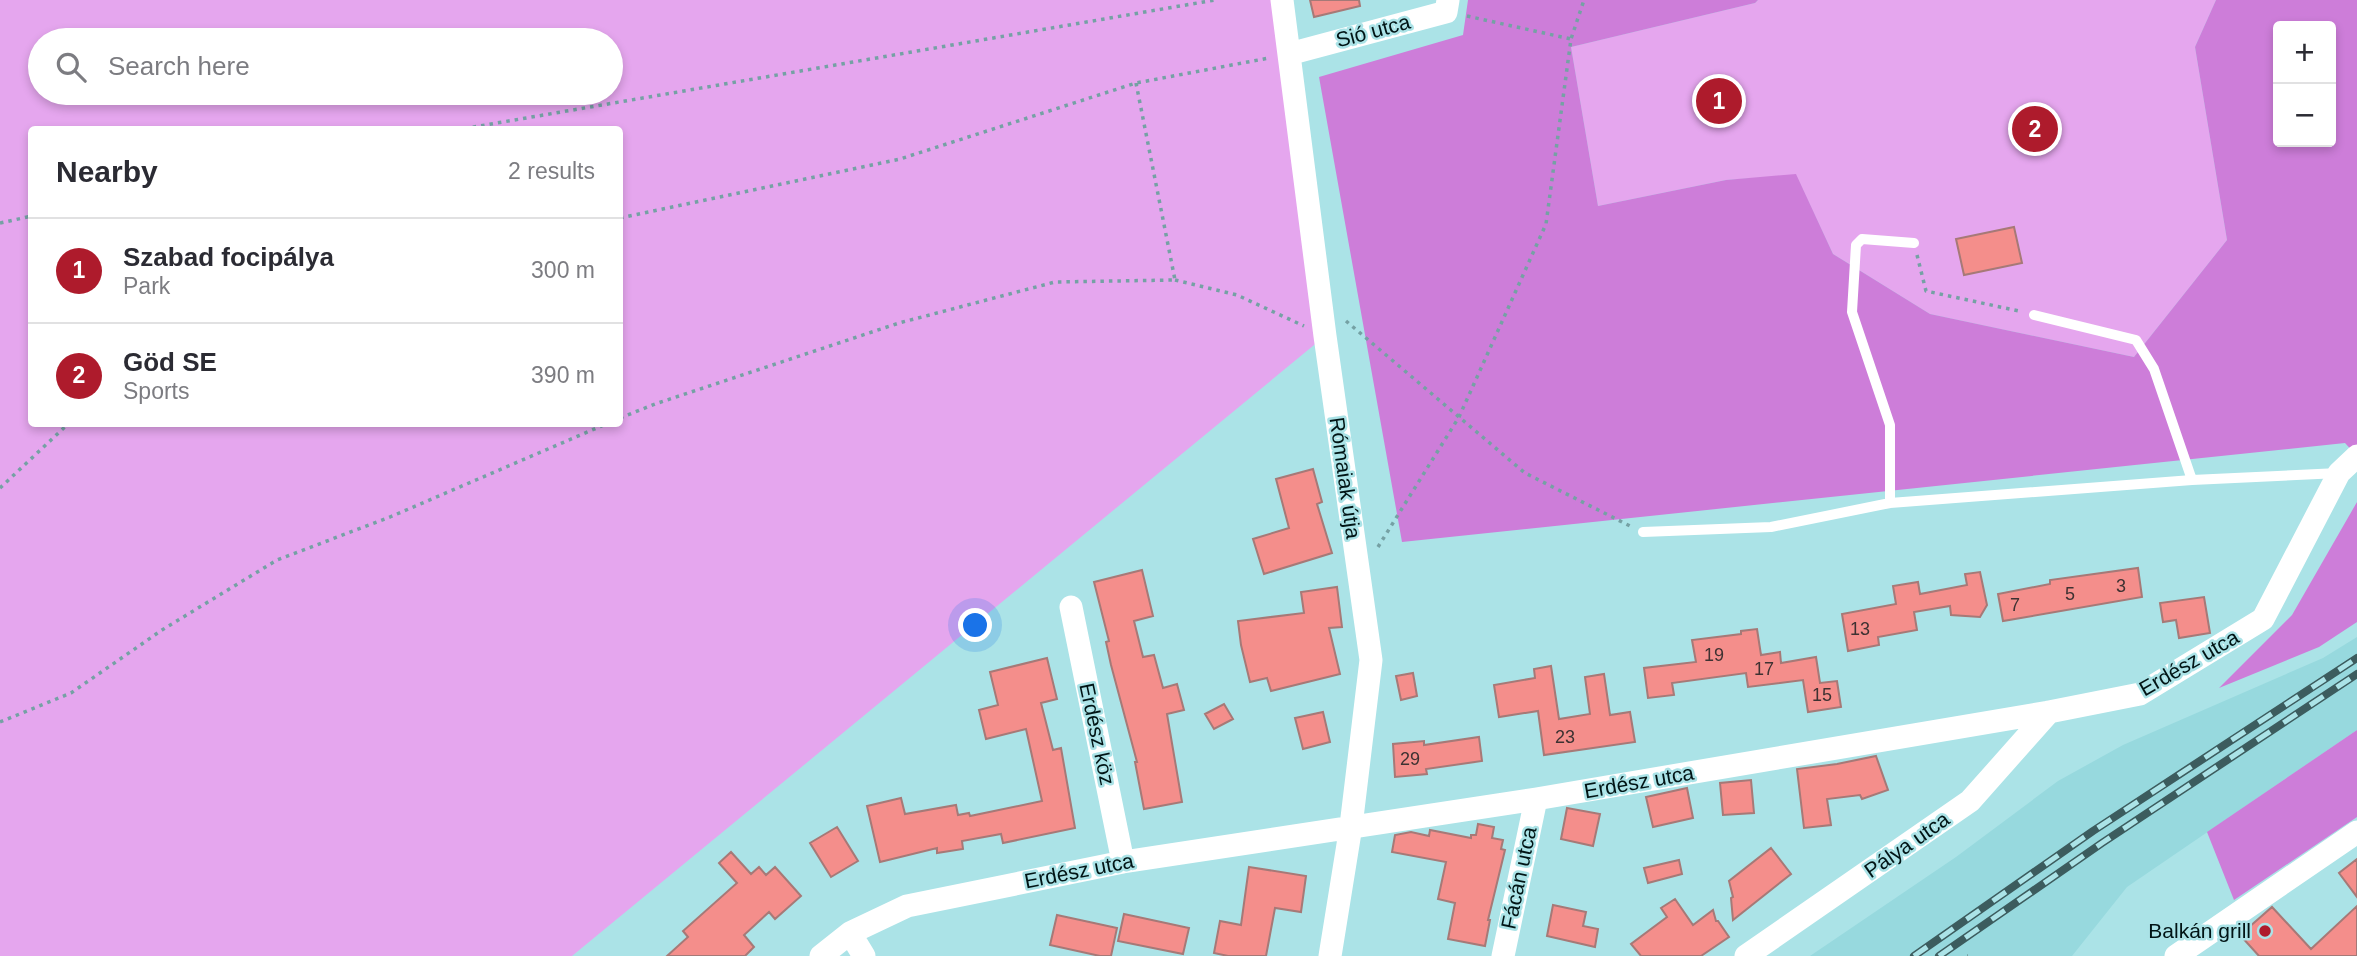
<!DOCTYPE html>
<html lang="en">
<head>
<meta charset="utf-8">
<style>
  body { margin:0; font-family:Helvetica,sans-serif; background:#f7f7f7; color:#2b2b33 }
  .controls { position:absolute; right:21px; top:21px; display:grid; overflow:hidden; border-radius:7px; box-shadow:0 4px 10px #0003 }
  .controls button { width:63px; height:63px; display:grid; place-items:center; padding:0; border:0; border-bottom:2px solid #e1e1e2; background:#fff; color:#2b2b33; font:35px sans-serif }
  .you { position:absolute; left:976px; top:626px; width:24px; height:24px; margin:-18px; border:5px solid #fff; border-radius:50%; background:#1a73e8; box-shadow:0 0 0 10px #1a73e833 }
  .badge { display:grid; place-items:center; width:46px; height:46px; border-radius:50%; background:#ae1b2c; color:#fff; font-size:23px; font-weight:700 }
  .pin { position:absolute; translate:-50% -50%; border:4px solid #fff; box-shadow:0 2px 7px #0006 }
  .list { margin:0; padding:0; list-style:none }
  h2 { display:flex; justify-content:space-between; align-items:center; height:91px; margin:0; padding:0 28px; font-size:30px }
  h2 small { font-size:23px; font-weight:400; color:#7c7c81 }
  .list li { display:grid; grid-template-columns:46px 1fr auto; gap:21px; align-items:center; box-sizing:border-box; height:105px; padding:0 28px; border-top:2px solid #e1e1e2 }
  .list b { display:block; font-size:26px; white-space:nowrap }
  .list p { margin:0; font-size:23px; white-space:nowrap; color:#7c7c81 }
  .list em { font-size:23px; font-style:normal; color:#7c7c81 }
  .icon { flex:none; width:38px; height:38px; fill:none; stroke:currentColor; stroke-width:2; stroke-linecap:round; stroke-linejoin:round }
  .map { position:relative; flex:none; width:2357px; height:956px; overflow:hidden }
  .search { position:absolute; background:#fff; box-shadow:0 4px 10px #0003; left:28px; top:28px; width:595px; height:77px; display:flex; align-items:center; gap:18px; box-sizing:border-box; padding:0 24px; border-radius:38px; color:#7c7c81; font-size:26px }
  .panel { position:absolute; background:#fff; box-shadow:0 4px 10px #0003; left:28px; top:126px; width:595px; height:301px; border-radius:7px }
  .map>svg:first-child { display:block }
  .built { fill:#97d9de }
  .green { fill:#e5a6ee; fill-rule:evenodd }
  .forest { fill:#cd7dd9; fill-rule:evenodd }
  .building { fill:#f48e8b; stroke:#a67977; stroke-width:2 }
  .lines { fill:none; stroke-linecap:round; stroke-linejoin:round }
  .path { stroke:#75a1a4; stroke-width:3.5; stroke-dasharray:3.5 5; stroke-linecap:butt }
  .service { stroke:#fff; stroke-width:10 }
  .minor { stroke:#fff; stroke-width:23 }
  .rail-casing { stroke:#3c5c5e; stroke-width:8 }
  .rail { stroke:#abe3e7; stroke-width:5; stroke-dasharray:16; stroke-linecap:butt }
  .poi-dot { fill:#ae1b2c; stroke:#abe3e7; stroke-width:2.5 }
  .labels { text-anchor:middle; stroke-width:5; stroke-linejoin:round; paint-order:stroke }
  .number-label { font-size:18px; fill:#3e3232 }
  .street-label { font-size:21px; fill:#011415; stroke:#abe3e7 }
  .poi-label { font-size:21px; fill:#011415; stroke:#abe3e7; text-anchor:end }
</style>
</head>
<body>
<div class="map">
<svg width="2357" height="956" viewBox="0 0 2357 956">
  <rect width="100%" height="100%" fill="#abe3e7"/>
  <path class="built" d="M2357 637V730L2127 887 2072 956H1810L1956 857 2058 781 2123 745 2323 658Z"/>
  <path class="green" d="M0 0H1282L1325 336 572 956H0ZM40 40H611V93H40ZM32 130H620V424H32Z
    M1758 0H2216L2195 47 2227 240 2134 357 1930 314 1833 254 1796 175 1726 180 1598 206 1571 47 1755 3Z"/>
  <path class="forest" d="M1468 0H1758L1755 3 1571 47 1598 206 1726 180 1796 174 1833 254 1930 314 2134 357 2227 240 2195 47 2216 0H2357V456L2345 443 1402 542 1319 77 1463 35ZM2278 26H2331V142H2278Z
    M2357 502V622L2319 647 2219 688 2292 615Z
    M2357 730V817L2234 900 2207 832Z"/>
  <path class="building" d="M1310 0H1359L1360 6 1314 17Z
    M2014 227 2022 263 1964 275 1956 239Z
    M1313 469 1322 502 1317 504 1332 553 1264 574 1253 539 1289 528 1276 479Z
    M2138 568 2142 597 2003 621 1998 594 2050 584V580Z
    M1142 570 1153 616 1134 621 1143 657 1154 655 1163 688 1177 684 1184 710 1167 714 1182 802 1144 809 1135 762H1137L1111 665 1106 642 1109 641 1094 582Z
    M1980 572 1987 605 1980 617 1951 615 1950 606 1914 612 1917 630 1878 637 1879 645 1848 651 1842 614 1896 604 1893 586 1918 582 1920 594 1967 585 1965 574Z
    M1337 587 1342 627 1329 628 1340 674 1271 691 1267 678 1250 682 1241 645 1238 621 1304 613 1301 592Z
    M2204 597 2210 633 2179 638 2176 620 2163 622 2160 603Z
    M1757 629 1761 655 1780 652 1781 663 1816 657 1820 683 1837 681 1841 707 1808 712 1803 680 1748 687 1746 673 1672 683 1674 695 1648 698 1644 668 1696 662 1692 640 1741 634V631Z
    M1047 658 1057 699 1041 703 1053 750 1061 748 1075 828 1003 843 1001 834 962 841 963 849 937 853V848L880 862 867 806 901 798 905 814 956 805 958 815 969 813 970 816 1042 801 1026 729 986 739 979 710 998 705 990 672Z
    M1551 666 1559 719 1590 714 1585 677 1604 674 1610 715 1630 712 1635 742 1544 755 1538 711 1499 717 1494 685 1535 678 1534 669Z
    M1413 673 1417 696 1401 700 1396 676Z
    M1224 704 1233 719 1214 729 1205 714Z
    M1323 712 1330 742 1303 749 1295 718Z
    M1479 737 1482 761 1426 769 1427 774 1395 777 1393 744 1424 741V745Z
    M1876 756 1888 790 1862 799 1860 795 1827 799 1831 825 1804 828 1797 769 1837 764Z
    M1751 780 1754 813 1723 815 1720 783Z
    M1687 788 1693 818 1653 827 1646 797Z
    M1567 808 1600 814 1593 846 1561 839Z
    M1478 824 1494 827 1492 838 1503 840 1501 849 1505 850 1488 920H1490L1485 946 1448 939 1455 903 1438 899 1446 862 1392 852 1395 835 1411 832 1429 836 1430 830 1471 838V835H1476Z
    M837 827 858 861 831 877 810 843Z
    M1771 848 1791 874 1733 920 1731 898 1733 897 1729 881Z
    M731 852 751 874 759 867 766 875 775 867 801 896 775 919 769 912 744 935 754 947 745 956H667L688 937 683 931 737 883 719 863Z
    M2357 859V897L2339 873Z
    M1679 860 1682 874 1648 883 1644 868Z
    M1249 867 1306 876 1301 912 1275 908 1266 956H1228L1214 953 1220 921 1241 925Z
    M1675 899 1693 925 1713 910 1716 921H1718L1729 937 1701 956H1641L1631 944 1667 917 1661 908Z
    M1553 905 1586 912 1583 926 1598 929 1595 947 1547 936Z
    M2357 906V956H2259L2240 935 2272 907 2311 949Z
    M1124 914 1189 928 1183 954 1118 941Z
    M1057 915 1117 928 1111 956H1100L1050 945Z"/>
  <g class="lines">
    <path class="path" d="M1467 16 1571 39
      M456 130 1215 0
      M620 218 900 159 1136 83 1269 58
      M0 223 32 216
      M1917 255 1926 291 2019 311
      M1175 280 1237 295 1304 326
      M1346 321 1525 473 1630 526
      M620 418 655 404 899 323 1055 282 1175 280 1136 83
      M0 488 68 424
      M1378 547 1459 417 1546 224 1571 39 1584 0
      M0 722 71 693 162 630 277 560 390 517 606 424
      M1967 956H1968"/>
    <path class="service" d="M2034 315 2136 340 2154 369 2192 480 2339 473
      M1890 503V425L1852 312 1856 245 1862 239 1914 243
      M1643 532 1771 527 1890 503 2192 480"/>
    <path class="minor" d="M1282 0 1325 336 1371 660 1351 826 1330 956
      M1289 54 1446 12 1448 0
      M1071 607 1123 862
      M850 933 864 956
      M821 956 850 933 907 906 1123 862 1536 799 2049 712 2140 694 2263 619 2339 473 2357 456
      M1503 956 1536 799
      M1746 956 1970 801 2049 712
      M2176 956 2357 832"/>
    <g class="rail-casing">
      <path id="rail" d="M1914 956 2093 831 2357 658
        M1939 956 2102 843 2357 674"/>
    </g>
    <use href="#rail" class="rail"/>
  </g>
  <circle class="poi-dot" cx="2265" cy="931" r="7"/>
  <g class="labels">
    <g class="number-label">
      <text x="2121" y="592">3</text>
      <text x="2070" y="600">5</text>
      <text x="2015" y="611">7</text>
      <text x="1860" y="635">13</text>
      <text x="1714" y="661">19</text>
      <text x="1764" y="675">17</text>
      <text x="1822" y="701">15</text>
      <text x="1565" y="743">23</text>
      <text x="1410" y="765">29</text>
    </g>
    <g class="street-label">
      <text transform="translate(1373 31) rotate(-15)" y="7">Sió utca</text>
      <text transform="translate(1345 478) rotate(82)" y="7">Rómaiak útja</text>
      <text transform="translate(2189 663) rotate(-30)" y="7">Erdész utca</text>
      <text transform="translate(1097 734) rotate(78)" y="7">Erdész köz</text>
      <text transform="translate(1639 782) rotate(-10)" y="7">Erdész utca</text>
      <text transform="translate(1907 845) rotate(-35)" y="7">Pálya utca</text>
      <text transform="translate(1079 871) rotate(-11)" y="7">Erdész utca</text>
      <text transform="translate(1519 878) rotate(-78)" y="7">Fácán utca</text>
    </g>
    <g class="poi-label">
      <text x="2251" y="938">Balkán grill</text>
    </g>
  </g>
</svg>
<div class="controls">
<button>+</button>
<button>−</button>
</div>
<div class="you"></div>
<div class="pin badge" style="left:1719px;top:101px">1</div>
<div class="pin badge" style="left:2035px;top:129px">2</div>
<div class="search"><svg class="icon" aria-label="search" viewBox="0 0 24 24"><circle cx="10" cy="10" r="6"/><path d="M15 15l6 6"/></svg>Search here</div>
<section class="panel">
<h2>Nearby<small>2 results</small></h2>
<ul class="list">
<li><span class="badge">1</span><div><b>Szabad focipálya</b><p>Park</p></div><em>300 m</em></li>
<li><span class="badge">2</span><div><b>Göd SE</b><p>Sports</p></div><em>390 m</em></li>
</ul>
</section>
</div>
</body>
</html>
